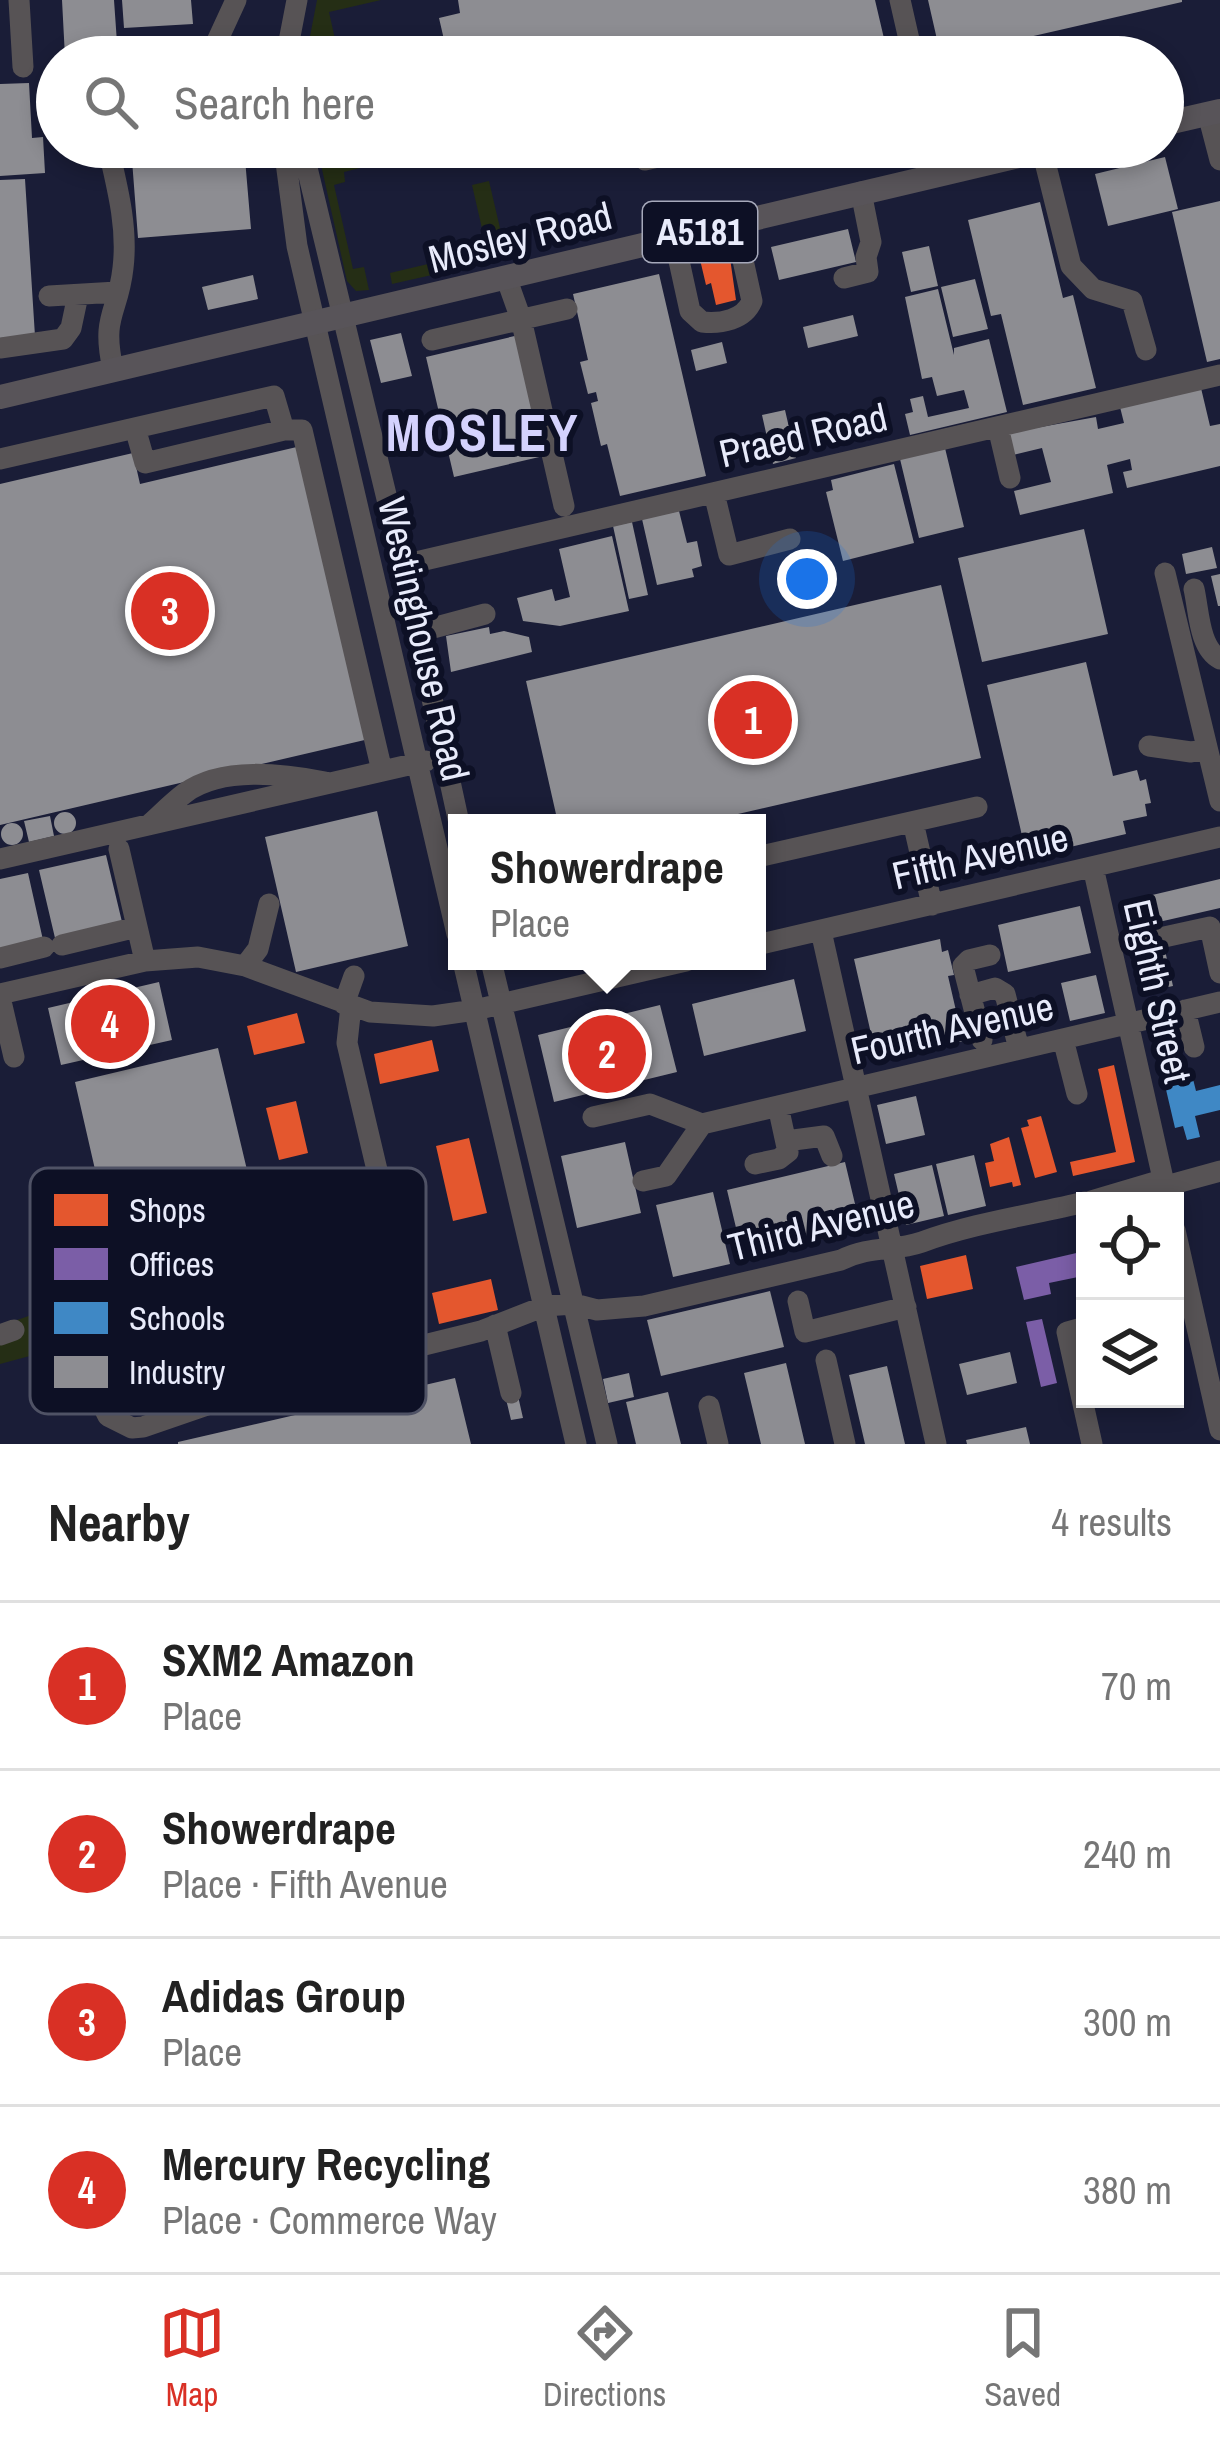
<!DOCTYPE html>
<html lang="en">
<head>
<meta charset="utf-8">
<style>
  body { margin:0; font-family:"Archivo Narrow",sans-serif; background:#f6f6f6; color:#222 }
  .controls { position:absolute; right:36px; bottom:36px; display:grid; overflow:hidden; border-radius:0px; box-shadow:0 6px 18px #0003 }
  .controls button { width:108px; height:108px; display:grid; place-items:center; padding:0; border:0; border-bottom:3px solid #e0e0e0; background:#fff; color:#222; font:60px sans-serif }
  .you { position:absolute; left:807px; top:579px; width:42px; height:42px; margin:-30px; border:9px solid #fff; border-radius:50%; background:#1a73e8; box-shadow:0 0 0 18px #1a73e833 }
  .badge { display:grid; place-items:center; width:78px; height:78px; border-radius:50%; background:#d93025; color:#fff; font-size:39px; font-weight:700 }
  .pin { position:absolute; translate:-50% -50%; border:6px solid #fff; box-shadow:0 3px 12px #0006 }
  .popup { position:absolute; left:448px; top:814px; width:318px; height:156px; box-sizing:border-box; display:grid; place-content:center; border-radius:0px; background:#fff; filter:drop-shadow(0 3px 9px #0005); font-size:39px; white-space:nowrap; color:#767676 }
  .popup b { font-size:45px; color:#222 }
  .popup::after { content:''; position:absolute; left:50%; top:100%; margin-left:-24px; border:24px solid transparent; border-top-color:#fff }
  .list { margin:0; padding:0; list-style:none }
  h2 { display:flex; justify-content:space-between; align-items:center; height:156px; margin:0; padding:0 48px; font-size:51px }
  h2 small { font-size:39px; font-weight:400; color:#767676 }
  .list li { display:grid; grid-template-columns:78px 1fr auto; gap:36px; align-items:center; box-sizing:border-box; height:168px; padding:0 48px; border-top:3px solid #e0e0e0 }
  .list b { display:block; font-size:45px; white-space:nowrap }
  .list p { margin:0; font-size:39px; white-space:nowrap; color:#767676 }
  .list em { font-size:39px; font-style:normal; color:#767676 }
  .icon { flex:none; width:66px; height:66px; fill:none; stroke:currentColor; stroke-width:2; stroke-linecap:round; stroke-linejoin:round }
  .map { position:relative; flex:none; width:1220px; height:1444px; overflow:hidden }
  .search { position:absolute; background:#fff; box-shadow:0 6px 18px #0003; left:36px; right:36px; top:36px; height:132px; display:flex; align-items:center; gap:30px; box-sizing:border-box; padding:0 42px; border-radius:66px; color:#767676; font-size:45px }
  .sheet { height:828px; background:#fff }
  nav { display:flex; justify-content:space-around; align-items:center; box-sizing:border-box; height:168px; border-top:3px solid #e0e0e0; background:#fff; font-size:33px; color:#767676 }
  nav a { display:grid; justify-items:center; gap:6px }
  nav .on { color:#d93025 }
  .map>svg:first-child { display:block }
  .built { fill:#1a1d37; fill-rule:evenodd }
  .green { fill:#252e15 }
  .shops { fill:#e4572e }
  .offices { fill:#7b5ea7 }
  .schools { fill:#3f88c5 }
  .industry { fill:#8d8d92 }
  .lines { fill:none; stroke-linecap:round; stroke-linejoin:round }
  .minor { stroke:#575355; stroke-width:21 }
  .major { stroke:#585459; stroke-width:24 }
  .labels { text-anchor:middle; stroke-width:12; stroke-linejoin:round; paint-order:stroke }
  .shield { fill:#0d1025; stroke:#a6a9bb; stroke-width:3 }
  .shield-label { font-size:36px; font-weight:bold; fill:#e8ebfb }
  .street-label { font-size:39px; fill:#e8ebfb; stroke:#0d1025 }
  .district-label { font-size:51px; font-weight:bold; letter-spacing:3px; fill:#d4d2fd; stroke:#0d1025 }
  .key { fill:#0d1025; stroke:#4f5265; stroke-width:3 }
  .key-label { font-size:33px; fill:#e8ebfb }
</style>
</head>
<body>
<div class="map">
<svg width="1220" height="1444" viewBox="0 0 1220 1444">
  <rect width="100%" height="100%" fill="#1c1d29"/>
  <path class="built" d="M0 0H1220V1444H0ZM57 57H1163V147H57ZM457 823H757V961H457ZM1085 1201H1175V1399H1085Z"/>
  <path class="green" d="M317 0H381L329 12 339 57H306Z
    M317 147H360L364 167 344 172 345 182 334 185 353 269 364 267 369 290 356 291 347 281Z
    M489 181 507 258 392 284 390 273 487 250 472 185Z
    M43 1311 50 1328 33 1333 41 1353 0 1364V1344L22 1336 17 1320Z"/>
  <path class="shops" d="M728 244 736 300 716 305 711 283 706 285 698 251Z
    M297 1013 305 1043 254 1055 247 1026Z
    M432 1040 439 1071 380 1084 374 1054Z
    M1114 1065 1135 1162 1073 1176 1070 1162 1116 1152 1098 1069Z
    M296 1101 308 1153 279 1160 266 1108Z
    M1041 1116 1057 1172 1035 1178 1021 1128 1029 1126 1027 1120Z
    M1009 1137 1021 1185 1013 1187 1012 1182 990 1187 985 1163 994 1161 990 1144Z
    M469 1138 487 1213 453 1221 436 1146Z
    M316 1190 329 1243 300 1250 287 1197Z
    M966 1255 973 1289 927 1299 920 1266Z
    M491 1279 498 1310 439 1324 432 1293Z"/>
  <path class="offices" d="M1085 1251V1297L1078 1277 1049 1283 1051 1294 1024 1300 1016 1267Z
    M385 1309 392 1339 334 1353 326 1323Z
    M1042 1319 1057 1383 1041 1387 1026 1322Z"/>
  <path class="schools" d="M1192 1075 1196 1091 1220 1085V1110L1195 1116 1200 1137 1187 1140 1183 1126 1175 1128 1164 1081Z"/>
  <path class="industry" d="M62 0H114L118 57H65Z
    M122 0H191L193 24 124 28Z
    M458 0H875L886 47 844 57H448L439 18 460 13Z
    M928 0H1182V2L941 57Z
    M29 83 32 138 43 137 45 173 0 176V84Z
    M131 147H244L251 229 138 238Z
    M469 147H542V149L473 165Z
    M1165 157 1178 209 1108 226 1095 174Z
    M25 179 35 336 0 338V180Z
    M1220 201V359L1207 362 1172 212Z
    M1040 202 1063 298 1073 295 1096 388 1023 405 1001 314 991 316 968 220Z
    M848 229 856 262 779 280 771 247Z
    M929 246 938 286 911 292 902 252Z
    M659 274 706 476 620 496 607 444 601 446 591 403 598 401 596 392 588 394 580 362 588 360 573 294Z
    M253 275 258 299 208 310 202 287Z
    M975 279 988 329 953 337 941 287Z
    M938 289 954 355V348L989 339 1007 412 910 435 905 414 913 412 910 399 923 396 928 417 969 408 964 390 937 396 932 377 922 379 905 297Z
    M853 315 858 336 808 348 803 327Z
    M401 333 412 376 381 383 370 340Z
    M519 335 548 455 454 477 426 357Z
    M722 342 727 363 696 371 691 350Z
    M1201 388 1210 426 1220 424V466L1127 488 1123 472 1132 470 1130 459 1107 465 1113 493 1020 515 1014 491 1051 482 1042 448 1013 455 1007 433 1096 417 1098 429 1124 423 1120 407Z
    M785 410 796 458 773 464 762 415Z
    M301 446 369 739 0 825V484L133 453 140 484Z
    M945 448 964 527 919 538 900 459Z
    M894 464 914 543 843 561 826 492 833 490 831 480Z
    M679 511 687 543 697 541 702 566 692 569 694 577 657 585 642 519Z
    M632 522 648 595 629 599 613 526Z
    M1084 529 1108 634 982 662 958 558Z
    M612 536 629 611 560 626 523 621 517 598 552 589 555 601 570 597 559 549Z
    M1212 547 1217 568 1186 574 1182 554Z
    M1220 574V606H1218L1211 576Z
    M941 585 981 758 699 823H558L526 681Z
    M489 627 490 634 504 631 529 637 532 652 451 672 446 636Z
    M1086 662 1113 776 1137 770 1140 781 1146 779 1151 803 1145 804 1147 816 1123 821 1126 834 1027 857 987 685Z
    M377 811 408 946 296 972 265 837Z
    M54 823a11 11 0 1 1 22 0a11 11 0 1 1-22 0Z
    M50 816 54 836 29 842 24 821Z
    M1 834a11 11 0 1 1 22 0a11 11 0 1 1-22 0Z
    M106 855 122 922 55 938 39 870Z
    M28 873 43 940 0 950V879Z
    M1220 879V908L1137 927 1131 900Z
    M1080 906 1091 953 1008 972 998 925Z
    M940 939 942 952 948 950 954 975 948 976 963 1041 877 1060 854 959Z
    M1164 946 1173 986 1145 992 1136 952Z
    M1096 975 1105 1013 1070 1021 1061 983Z
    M794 979 806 1031 704 1056 692 1004Z
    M159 982 172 1040 61 1065 48 1008Z
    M660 1005 677 1072 554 1102 538 1035Z
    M218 1048 281 1313 185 1336 190 1357 129 1372 123 1343 134 1340 75 1082Z
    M916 1096 925 1135 886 1144 877 1105Z
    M625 1142 641 1213 577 1228 561 1156Z
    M974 1155 986 1206 948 1215 936 1164Z
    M845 1162 861 1229 743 1257 727 1190Z
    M932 1165 944 1216 906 1225 894 1174Z
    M713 1192 730 1264 673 1277 656 1205Z
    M770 1291 784 1347 661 1376 647 1320Z
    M1010 1352 1017 1383 967 1395 959 1364Z
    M786 1363 805 1444H761L744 1373Z
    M887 1366 905 1444H865L849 1375Z
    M629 1373 634 1397 608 1403 603 1379Z
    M455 1378 471 1444H178V1442Z
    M668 1392 681 1444H636L626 1402Z
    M518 1396 523 1418 511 1420 506 1399Z
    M1026 1427 1030 1444H967L966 1440Z"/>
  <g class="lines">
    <path class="minor" d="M19 0 23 67
      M900 0 913 57
      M143 51 213 50 236 0
      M286 57 297 0
      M52 106H57
      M1208 114 1220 160
      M108 147C117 186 128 227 123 268 118 314 101 315 113 369
      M284 147 297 246 457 934
      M302 147 403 565 459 823
      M935 147 941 172
      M1042 150 1071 266 1093 289 1132 301 1146 350
      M645 160 701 147
      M674 238 690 311 702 322C721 324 744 320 752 301L735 224
      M506 277 521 319 564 506
      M844 278 868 272 866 257 871 242 861 192
      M49 296 117 292
      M432 340 567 309
      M0 348 63 339 71 328 78 295
      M998 427 1010 478
      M135 428 145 463 284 430
      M0 459 274 396 284 430H302L382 771
      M714 493 729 555 790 539
      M403 565 1220 375
      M1165 573 1220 801
      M1194 589C1199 611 1199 648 1220 659
      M418 632 485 614
      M1149 746 1191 752 1207 749
      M913 822 932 905
      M150 824C161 814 173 802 185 793 222 766 283 774 325 782
      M119 849 145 961
      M757 857 977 807
      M0 859 426 761
      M1093 867 1168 1201
      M821 931 936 1444
      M1155 939 1210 927 1220 973
      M62 945 137 927
      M757 945 1220 837
      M0 958 44 947
      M463 961 576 1444
      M491 961 607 1444
      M245 966 258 949 269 904
      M0 994 145 961 198 957 245 966 370 1012 433 1016 475 1010 686 961
      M970 995 995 988 1005 994 1019 1049
      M0 997 14 1057
      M344 1004 354 976
      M351 1006 347 1043 412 1318
      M1185 1010 1194 1047
      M1063 1039 1077 1094
      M982 1040 963 966 969 960 990 955
      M593 1117 650 1104 702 1124
      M702 1124 1220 1002
      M786 1141 824 1136 832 1156
      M755 1164 779 1159 788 1152 778 1106
      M643 1181 666 1176 702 1124
      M1091 1201 1155 1182 1173 1184 1220 1171
      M1175 1230 1220 1430
      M69 1258 93 1386 108 1416 132 1428 143 1427 274 1382 481 1331 545 1306 574 1304 597 1310 644 1306 841 1260C870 1245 894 1252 922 1242 973 1223 1031 1215 1085 1202
      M798 1301 805 1332 906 1307
      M495 1325 511 1393
      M1085 1327 1067 1332 1092 1444
      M0 1335 14 1330
      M826 1360 845 1444
      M139 1386 225 1361 240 1395
      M709 1406 718 1444"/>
    <path class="major" d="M1163 124 1220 111
      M0 397 1057 147"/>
  </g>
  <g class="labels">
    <rect class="shield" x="643" y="202" width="114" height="60" rx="9"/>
    <g class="shield-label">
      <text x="700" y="245">A5181</text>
    </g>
    <g class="street-label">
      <text transform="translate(520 237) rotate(-14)" y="14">Mosley Road</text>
      <text transform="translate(803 435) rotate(-13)" y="14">Praed Road</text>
      <text transform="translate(424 639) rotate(77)" y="14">Westinghouse Road</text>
      <text transform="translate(980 856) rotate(-13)" y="14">Fifth Avenue</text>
      <text transform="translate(1158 991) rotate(77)" y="14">Eighth Street</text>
      <text transform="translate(952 1028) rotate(-13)" y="14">Fourth Avenue</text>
      <text transform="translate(821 1225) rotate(-14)" y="14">Third Avenue</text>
    </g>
    <g class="district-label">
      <text x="483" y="451">MOSLEY</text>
    </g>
  </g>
  <rect x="30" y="1168" width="396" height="246" rx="18" class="key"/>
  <rect x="54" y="1194" width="54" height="32" fill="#e4572e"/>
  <rect x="54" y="1248" width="54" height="32" fill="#7b5ea7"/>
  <rect x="54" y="1302" width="54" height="32" fill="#3f88c5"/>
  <rect x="54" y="1356" width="54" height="32" fill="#8d8d92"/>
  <g class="key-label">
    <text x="129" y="1222">Shops</text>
    <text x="129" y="1276">Offices</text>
    <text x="129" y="1330">Schools</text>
    <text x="129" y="1384">Industry</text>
  </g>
</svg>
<div class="controls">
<button><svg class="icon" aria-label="locate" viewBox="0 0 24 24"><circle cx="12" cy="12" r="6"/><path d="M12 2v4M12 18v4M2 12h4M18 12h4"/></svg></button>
<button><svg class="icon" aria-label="layers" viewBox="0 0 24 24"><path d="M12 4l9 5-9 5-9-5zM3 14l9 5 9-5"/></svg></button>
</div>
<div class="you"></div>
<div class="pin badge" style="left:753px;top:720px">1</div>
<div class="pin badge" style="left:607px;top:1054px">2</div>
<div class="popup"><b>Showerdrape</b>Place</div>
<div class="pin badge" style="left:170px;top:611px">3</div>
<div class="pin badge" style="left:110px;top:1024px">4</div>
<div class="search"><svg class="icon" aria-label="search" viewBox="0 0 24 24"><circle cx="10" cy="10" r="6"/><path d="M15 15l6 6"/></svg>Search here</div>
</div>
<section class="sheet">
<h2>Nearby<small>4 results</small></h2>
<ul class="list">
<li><span class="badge">1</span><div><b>SXM2 Amazon</b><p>Place</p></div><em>70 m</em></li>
<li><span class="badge">2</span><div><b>Showerdrape</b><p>Place · Fifth Avenue</p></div><em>240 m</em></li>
<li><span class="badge">3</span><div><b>Adidas Group</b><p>Place</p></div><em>300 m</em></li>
<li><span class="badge">4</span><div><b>Mercury Recycling</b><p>Place · Commerce Way</p></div><em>380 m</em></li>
</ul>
</section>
<nav>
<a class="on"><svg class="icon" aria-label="map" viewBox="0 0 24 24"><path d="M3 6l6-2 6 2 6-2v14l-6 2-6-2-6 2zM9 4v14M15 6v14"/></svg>Map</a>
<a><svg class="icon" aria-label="directions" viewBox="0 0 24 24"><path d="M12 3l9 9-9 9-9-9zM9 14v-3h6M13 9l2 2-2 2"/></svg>Directions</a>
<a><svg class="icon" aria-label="saved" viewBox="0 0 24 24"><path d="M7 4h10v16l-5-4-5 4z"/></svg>Saved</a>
</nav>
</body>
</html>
